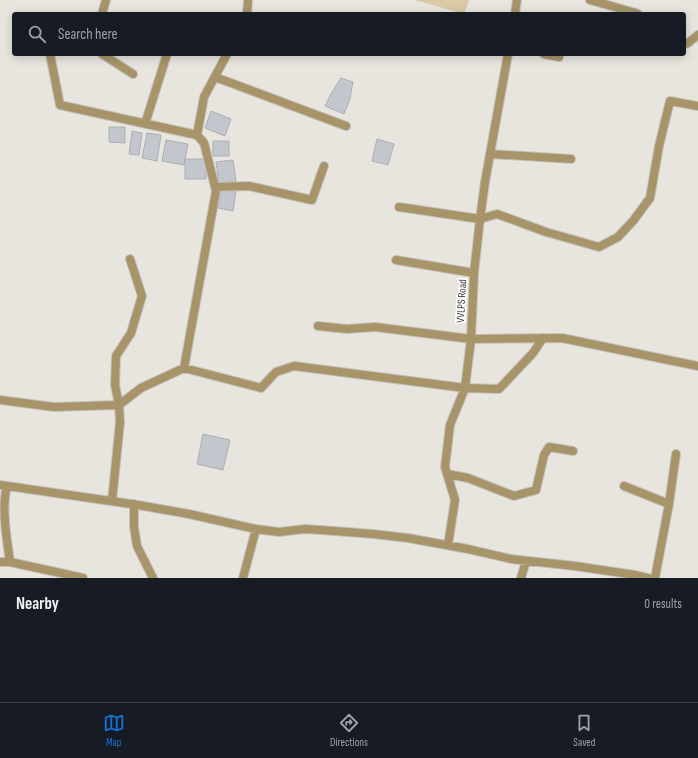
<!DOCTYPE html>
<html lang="en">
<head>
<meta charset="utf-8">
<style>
  body { margin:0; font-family:"Sofia Sans Condensed",sans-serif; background:#20242c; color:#f1f3f6 }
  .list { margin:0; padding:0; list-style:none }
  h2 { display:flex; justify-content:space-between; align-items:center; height:52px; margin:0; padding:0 16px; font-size:17px }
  h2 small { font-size:13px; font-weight:400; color:#9ea1a6 }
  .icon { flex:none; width:22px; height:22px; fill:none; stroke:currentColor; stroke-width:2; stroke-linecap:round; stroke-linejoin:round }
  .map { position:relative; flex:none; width:698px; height:578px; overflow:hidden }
  .search { position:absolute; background:#171b24; box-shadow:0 2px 10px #0003; left:12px; right:12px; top:12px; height:44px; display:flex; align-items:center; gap:10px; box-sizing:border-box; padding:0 14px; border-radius:4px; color:#9ea1a6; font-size:15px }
  .sheet { height:124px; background:#171b24 }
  nav { display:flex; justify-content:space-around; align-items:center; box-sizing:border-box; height:56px; border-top:1px solid #363941; background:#171b24; font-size:11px; color:#9ea1a6 }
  nav a { display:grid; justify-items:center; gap:2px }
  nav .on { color:#1173db }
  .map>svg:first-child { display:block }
  .green { fill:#d9c9a5 }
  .building { fill:#c3c7cd; stroke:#abafb4 }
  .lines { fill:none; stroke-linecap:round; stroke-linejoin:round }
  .minor-casing { stroke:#c5c2bd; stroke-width:10 }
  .minor { stroke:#a79469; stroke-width:8 }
  .labels { text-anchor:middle; stroke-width:3.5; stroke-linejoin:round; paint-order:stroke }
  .street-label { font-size:11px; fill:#373633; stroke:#fff }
</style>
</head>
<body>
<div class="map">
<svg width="698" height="578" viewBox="0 0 698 578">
  <rect width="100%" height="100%" fill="#e8e5df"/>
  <path class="green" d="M415 0H469L464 14Z"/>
  <path class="building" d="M341 78 353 82 350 99 344 114 325 106 332 92Z
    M211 111 231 119 225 136 205 128Z
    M109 127H125V143L109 142Z
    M132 131 142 133 139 155 129 154Z
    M147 133 161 135 157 161 142 158Z
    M377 139 394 144 388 165 372 161Z
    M166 140 188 144 184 165 162 161Z
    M213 141H229V156H213Z
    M185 159H206V179H185Z
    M233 160 236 181 219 183 216 162Z
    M221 189 236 191 233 211 218 208Z
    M203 434 230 440 223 470 197 464Z"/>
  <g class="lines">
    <g class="minor-casing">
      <path id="minor" d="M590 0 636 13 638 14
        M102 14 106 0
        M247 14 248 0
        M515 14 517 0
        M684 44 688 43 698 35
        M50 54 60 105 197 135 204 143 216 191 184 368
        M102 54 133 74
        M544 54 559 57
        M215 77 346 126
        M145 124 167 54
        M197 135 204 97 227 54
        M490 154 571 159
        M215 187 249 186 312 200 324 166
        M399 207 480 219 497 214 546 232 599 247 618 237 633 221 650 198 659 146 670 101 698 106
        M396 260 474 273
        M318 326 347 329 375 327 471 339 562 338 698 366
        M0 400 54 407 119 405 141 388 184 368 261 388 276 372 294 366 465 388 499 389 533 353 543 338
        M447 474 468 478 514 496 536 490 544 455 549 447 573 451
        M0 485 138 505 189 514 256 529 279 532 305 529 321 530 373 534 408 538 468 549 511 559 575 566 635 575 648 578
        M624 486 669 504
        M112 501 120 422 119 405 115 385 116 356 131 333 142 296 130 259
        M134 504V527L137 546 153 578
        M448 545 455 500 445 467 450 425 465 388 471 339 474 273 480 219 485 182 508 54
        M0 562H10C7 539 1 508 7 486
        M10 562 83 578
        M243 578 256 529
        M521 578 526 561
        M655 578 669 504 676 454"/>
    </g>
    <use href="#minor" class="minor"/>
  </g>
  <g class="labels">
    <g class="street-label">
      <text transform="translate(461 301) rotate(-87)" y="4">VVLPS Road</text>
    </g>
  </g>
</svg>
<div class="search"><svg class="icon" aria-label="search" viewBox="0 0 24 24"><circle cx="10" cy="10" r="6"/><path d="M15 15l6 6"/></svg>Search here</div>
</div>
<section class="sheet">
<h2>Nearby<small>0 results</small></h2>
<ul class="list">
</ul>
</section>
<nav>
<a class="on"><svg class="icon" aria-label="map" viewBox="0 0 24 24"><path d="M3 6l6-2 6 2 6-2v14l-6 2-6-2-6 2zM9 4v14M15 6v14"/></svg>Map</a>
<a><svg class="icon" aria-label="directions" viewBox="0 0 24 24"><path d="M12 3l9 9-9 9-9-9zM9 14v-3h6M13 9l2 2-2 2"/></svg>Directions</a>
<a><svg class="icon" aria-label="saved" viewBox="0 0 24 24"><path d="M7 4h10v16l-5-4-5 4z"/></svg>Saved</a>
</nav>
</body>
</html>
